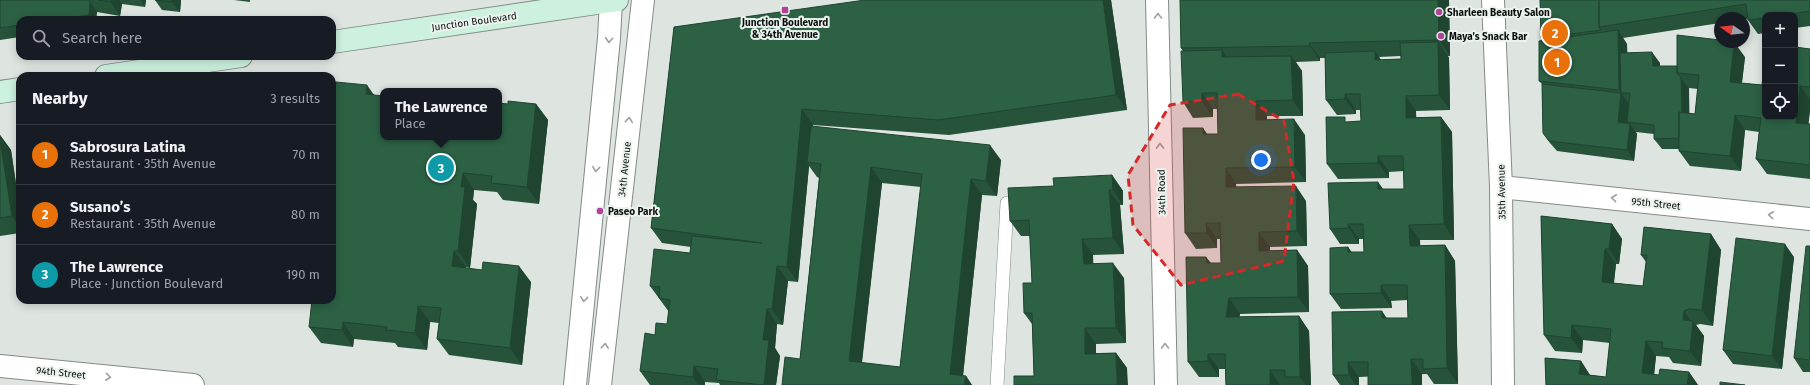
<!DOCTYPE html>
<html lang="en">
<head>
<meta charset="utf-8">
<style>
  body { margin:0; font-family:"Fira Sans",sans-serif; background:#20242c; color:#f1f3f6 }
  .controls { position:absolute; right:12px; top:12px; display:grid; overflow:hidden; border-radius:8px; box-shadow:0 2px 10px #0003 }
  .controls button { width:36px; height:36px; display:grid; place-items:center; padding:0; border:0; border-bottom:1px solid #363941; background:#171b24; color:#f1f3f6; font:20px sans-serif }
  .compass { position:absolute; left:1714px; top:12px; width:36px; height:36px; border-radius:50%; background:#171b24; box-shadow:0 2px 10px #0003; rotate:284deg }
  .you { position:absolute; left:1261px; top:160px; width:14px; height:14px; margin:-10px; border:3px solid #fff; border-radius:50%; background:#1a73e8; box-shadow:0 0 0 6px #1a73e833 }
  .badge { display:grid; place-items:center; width:26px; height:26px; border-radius:50%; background:#b3409a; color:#fff; font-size:13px; font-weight:700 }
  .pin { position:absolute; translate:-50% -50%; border:2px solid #fff; box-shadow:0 1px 4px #0006 }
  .popup { position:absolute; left:380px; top:88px; width:122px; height:52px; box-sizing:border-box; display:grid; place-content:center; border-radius:8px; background:#171b24; filter:drop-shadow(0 1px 3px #0005); font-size:13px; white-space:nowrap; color:#9ea1a6 }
  .popup b { font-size:15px; color:#f1f3f6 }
  .popup::after { content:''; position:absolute; left:50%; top:100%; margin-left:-8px; border:8px solid transparent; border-top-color:#171b24 }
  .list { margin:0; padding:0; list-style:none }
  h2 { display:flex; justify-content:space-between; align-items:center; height:52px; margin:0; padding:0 16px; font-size:17px }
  h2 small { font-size:13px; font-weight:400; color:#9ea1a6 }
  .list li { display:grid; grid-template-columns:26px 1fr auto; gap:12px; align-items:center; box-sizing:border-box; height:60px; padding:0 16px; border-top:1px solid #363941 }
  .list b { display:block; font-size:15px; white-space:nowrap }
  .list p { margin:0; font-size:13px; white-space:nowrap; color:#9ea1a6 }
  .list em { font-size:13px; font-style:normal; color:#9ea1a6 }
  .icon { flex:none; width:22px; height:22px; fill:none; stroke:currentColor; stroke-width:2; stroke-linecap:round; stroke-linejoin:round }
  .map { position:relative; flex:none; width:1810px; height:385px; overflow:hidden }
  .search { position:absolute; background:#171b24; box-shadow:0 2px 10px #0003; left:16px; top:16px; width:320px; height:44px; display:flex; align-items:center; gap:10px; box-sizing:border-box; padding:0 14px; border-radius:12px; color:#9ea1a6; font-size:15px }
  .panel { position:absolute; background:#171b24; box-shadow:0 2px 10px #0003; left:16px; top:72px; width:320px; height:232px; border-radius:12px }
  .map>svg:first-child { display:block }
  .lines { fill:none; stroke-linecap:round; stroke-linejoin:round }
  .service-casing { stroke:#848a86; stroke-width:14 }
  .minor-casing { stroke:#848a86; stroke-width:24 }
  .secondary-casing { stroke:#848a86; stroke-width:24 }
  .service { stroke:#fff; stroke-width:13 }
  .minor { stroke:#fff; stroke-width:22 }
  .secondary { stroke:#ccf1de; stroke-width:22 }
  .wall { fill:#26533a; fill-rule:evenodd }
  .shaded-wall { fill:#1f4430 }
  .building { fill:#2c6144; stroke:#1f4430; fill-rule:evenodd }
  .oneway { stroke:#9e9f9e }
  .marked { fill:#d62828; fill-opacity:0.2; stroke:#d62828; stroke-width:3; stroke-dasharray:8 5; stroke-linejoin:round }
  .poi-dot { fill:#b3409a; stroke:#ebf3ee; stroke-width:1.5 }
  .labels { text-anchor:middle; stroke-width:4; stroke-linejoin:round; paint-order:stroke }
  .poi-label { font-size:10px; font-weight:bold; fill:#0c0e0d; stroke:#ebf3ee; text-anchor:start }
  .street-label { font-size:10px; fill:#0c0e0d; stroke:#ebf3ee }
</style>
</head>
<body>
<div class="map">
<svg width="1810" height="385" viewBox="0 0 1810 385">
  <rect width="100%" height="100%" fill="#dee5e1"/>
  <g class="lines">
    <g class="service-casing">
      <path id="service" d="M997 385 1007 203"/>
    </g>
    <g class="minor-casing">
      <path id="minor" d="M1157 0 1166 385
        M1493 0 1501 187 1503 385
        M1501 187 1810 219
        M0 366 193 385
        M575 385 609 38 611 1
        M600 385 643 0"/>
    </g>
    <g class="secondary-casing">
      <path id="secondary" d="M332 42 617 0
        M106 76 241 56
        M0 92 20 89"/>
    </g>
    <use href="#service" class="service"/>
    <use href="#minor" class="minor"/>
    <use href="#secondary" class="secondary"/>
  </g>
  <path class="wall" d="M0 0H146L145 7 122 4 120 16 97 12 96 20H20V37L0 40Z
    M155 0H181L180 12 162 10Z
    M234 0H250V2Z
    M1111 0 1127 110 949 135 813 125V126L1001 160 997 196 982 195 963 376H966L972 385H782L800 359 819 178 817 177 809 166 798 282 788 281 783 325 777 324 775 348 780 356 776 385H720L719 383 705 382V385H650L640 371 655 335 667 324 669 312 650 286 690 253 691 247 662 243 651 228 674 27ZM882 183 921 187 900 367 862 363Z
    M1180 0H1449L1450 56H1448L1449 58 1450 110 1416 111V117H1441L1452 132 1454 240H1420V246L1445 245 1455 261 1458 384H1434L1427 374 1359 377V385H1340L1333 375 1387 318H1408L1407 300 1391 301 1392 308 1341 309 1330 294 1348 247 1351 252H1364L1363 239H1359V244H1340L1330 229 1383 189H1404V171L1389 172V178L1338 179 1327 164 1348 122 1361 121 1360 110H1356V114L1337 115 1326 100 1325 58H1320V61L1296 62 1302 71 1303 116H1267V120L1305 135 1306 182 1236 184V187L1306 201 1307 246 1270 247V251L1297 250 1308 266 1309 312 1240 314 1239 317 1299 316 1309 331 1311 385H1226L1225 369H1219V377H1199L1188 362 1206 257 1211 263H1221L1220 239H1217V248L1196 249 1185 233 1203 128 1207 134H1218L1217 109H1213V117L1193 118 1183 102V51L1181 48ZM1401 56V59L1380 60 1379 57Z
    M1540 0H1810V26L1795 28V15H1765V33L1758 34 1748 20V19H1744V18H1720V23L1623 38 1627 44V53L1660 63V66H1677L1745 57 1742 83 1762 85 1795 47 1810 49V110L1808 124H1810V179L1767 174 1756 159 1759 132 1745 130 1741 171 1690 166 1679 151V149H1662L1654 139V134L1636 132 1637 134 1634 161 1557 151 1550 143 1543 133 1542 84 1539 81 1542 41 1541 38ZM1689 88 1698 89 1695 114 1689 113Z
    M508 104H536L548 120 539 204 503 200 497 192 474 190 473 200 477 204 470 268 466 267V268L531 282 522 365 449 355 437 339 439 323 430 322 427 350 398 347 395 343 354 339 353 347 321 343 309 327 383 137H499Z
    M0 135 11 150 20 211V233L0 236Z
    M1112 175 1123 191V205H1120L1124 254 1093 255V263L1124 278 1126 343 1096 344V353H1116L1127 368 1034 376 1032 324 1024 313 1032 283 1030 236H1021L1010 221Z
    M1541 216 1612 224 1622 239 1619 264H1616L1614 283 1643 286 1646 262 1641 255 1644 227 1711 234 1721 250 1713 326 1700 324 1696 325 1704 336 1701 366 1673 363 1669 357 1656 356 1654 375H1659L1660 369 1689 372 1698 385H1546L1545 358 1581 361 1590 375 1606 377 1610 343 1583 340 1582 353 1555 351 1544 335Z
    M1810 246V372H1803L1794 358Z
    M1794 257 1782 369 1733 364 1723 350Z"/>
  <path class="shaded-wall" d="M111 0H119L122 4 120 16 111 2Z
    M141 0H146L145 7Z
    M172 0H181L180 12 172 2Z
    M1103 0H1111L1127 110 1116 95Z
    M1438 0H1449L1450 56 1439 40Z
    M90 2 97 12 96 20H92L89 15Z
    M1618 30 1627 44 1629 93H1621L1619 90Z
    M1438 42 1449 58 1450 110 1439 95Z
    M1734 42 1745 57 1740 97 1730 82Z
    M1309 43 1320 58V61L1310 46Z
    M1222 50 1233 65 1222 57Z
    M1375 51 1386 67 1375 60Z
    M1652 52 1660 63V77L1653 66Z
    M1291 56 1302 71 1303 116 1293 100Z
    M1681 78 1689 88 1690 149 1683 138Z
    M367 85 379 102 366 94Z
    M1800 86 1810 100V110L1807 138 1796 123Z
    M1202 93 1213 109V117L1202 102Z
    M1621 93 1629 104 1626 133 1618 122Z
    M1345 94 1356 110V114L1345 99Z
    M1406 96 1416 111 1417 133 1406 118Z
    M1256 101 1267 116V136L1256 120Z
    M536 104 548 120 539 204 527 187Z
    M802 109 813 125 809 162H807L809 166 798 282 787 267Z
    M1735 115 1745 130 1741 171 1730 156Z
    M1441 117 1452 132 1454 240 1444 224Z
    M1294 119 1305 135 1306 182 1295 167Z
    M1630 124 1637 134 1634 161 1627 150Z
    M1203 128 1213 143 1203 134Z
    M0 135 11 150 20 211V228L12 216 0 140Z
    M990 145 1001 160 997 196 986 181Z
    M1378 156 1389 172V178L1378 163Z
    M871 167 882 183 860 377 849 361Z
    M1226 168 1236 184 1237 203 1226 187Z
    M463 173 474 190 473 200 477 204 470 268 458 251 461 187Z
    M1112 175 1123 191V205L1113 190Z
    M971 179 982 195 962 385 950 374Z
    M1378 182 1389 197 1378 189Z
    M1296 186 1306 201 1307 246 1297 231Z
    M1109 190 1120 205 1124 254 1113 238Z
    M1206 223 1217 239V248L1207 233Z
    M1348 224 1359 239V244L1349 228Z
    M1612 224 1622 239 1619 264 1609 249Z
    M1409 225 1420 240 1421 261 1410 246Z
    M1259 232 1270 247V267L1259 251Z
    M1711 234 1721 250 1713 326 1702 310Z
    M1082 239 1093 255 1094 279 1084 264Z
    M1785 244 1794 257 1782 369 1772 356Z
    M1445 245 1455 261 1458 384 1447 368Z
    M1348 247 1359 262 1348 252Z
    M1605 249 1616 264 1612 297 1602 282Z
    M1297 250 1308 266 1309 312 1298 297Z
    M454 251 466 267 464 283 452 266Z
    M1206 257 1217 272 1207 263Z
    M1113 263 1124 278 1126 343 1116 328Z
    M519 266 531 282 522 365 510 348Z
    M777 266 788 281 783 325 772 309Z
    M1381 285 1391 301 1392 308 1381 293Z
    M1229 298 1240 314 1237 332 1226 317Z
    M418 306 430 322 427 350 415 333Z
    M767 309 777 324 775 348 780 356 776 385H764L763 340Z
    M1382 311 1392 326 1382 318Z
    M1684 311 1693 324V321L1704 336 1701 366 1690 351 1683 320Z
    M1299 316 1309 331 1311 385H1306L1300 377Z
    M343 322 354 339 353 347 342 330Z
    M1572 325 1583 340 1582 353 1571 338Z
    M1085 328 1096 344V369L1085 354Z
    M1646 341 1656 356 1653 385 1642 373Z
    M1116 353 1127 368 1128 385H1117Z
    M1208 354 1219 369V377L1208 361Z
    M1411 359 1422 374V385H1412Z
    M1581 361 1591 377 1579 374Z
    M1348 362 1359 377V385H1356L1349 375Z
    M694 366 705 382V385H699L693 377Z
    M1270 370 1280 385H1270Z
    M1689 372 1698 385H1687Z
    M966 376 972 385H964Z"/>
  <path class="building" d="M0 0H89L90 2 89 15 54 20H20V25L0 28Z
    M98 0H111V2Z
    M155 0H172V2Z
    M865 0H1103L1116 95 938 120 802 109 787 267 777 266 772 309H767L763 340H769L764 385 716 380 718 369 694 366 693 377 640 371 645 333 655 335 656 323 667 324 670 300 659 298 660 287 650 286 654 249 690 253 692 236 762 243 651 228 674 27Z
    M1180 0H1438L1439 40 1309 43 1310 46 1181 48Z
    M1540 0H1599V27L1601 30 1541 38Z
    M1599 0H1810V11L1785 15H1765V18L1748 20 1746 4 1599 27Z
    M1618 30 1619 90 1539 81V41Z
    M1677 35 1720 40V42H1734L1730 82 1762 85 1765 57V117H1795V47L1810 49V87L1800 86 1796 123 1810 124V165L1756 159 1761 118 1735 115 1730 156 1679 151V112L1695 114 1699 75 1677 73Z
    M1438 42 1439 95 1406 96V118L1441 117 1444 224 1409 225 1410 246 1445 245 1447 368 1423 369V359H1411L1412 385H1368V362H1348L1349 375H1333L1332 312 1382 311V318H1408L1407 285H1381V293L1330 294V248L1348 247V252H1364L1363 224H1348L1349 228 1330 229 1328 183 1378 182V189H1404L1403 156H1378V163L1327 164 1326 117H1345V122L1361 121 1360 94H1345V99L1326 100 1325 53 1375 51V60L1401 59 1400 43Z
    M1222 50V57L1291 56 1293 100 1256 101V120L1294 119 1295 167 1226 168V187L1296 186 1297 231 1259 232V251L1297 250 1298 297 1229 298 1226 317 1299 316 1300 377H1285V370H1270V385H1226L1225 354H1208V361L1188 362 1186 257H1206L1207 263H1221L1220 223H1206L1207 233H1185L1183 128H1203V134H1218L1217 93H1202V102H1183L1181 51Z
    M1652 52 1653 66H1677V73L1681 78 1682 113 1679 112V138L1654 139V125L1627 122 1630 93H1621L1620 53Z
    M336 82 367 85 366 94 383 96V137H499V103L508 104V101L536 104 527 187 491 183 492 176 463 173 461 187H465L458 251H454L452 266 482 270 483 262 519 266 510 348 437 339 441 308 418 306 415 333 386 330 387 327 343 322 342 330 309 327 312 300H332V118Z
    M1542 84 1621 93 1618 122 1630 124 1627 150 1549 141 1543 133Z
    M811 126 990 145 986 181 971 179 950 374 966 376 964 385H782L785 357 800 359 821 164 807 162ZM871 167 922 174 900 367 849 361Z
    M0 140 12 216 0 218Z
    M1112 175 1113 190H1109L1113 238 1082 239 1084 264 1113 263 1116 328H1085V354L1116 353 1117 385H1014V376H1034L1032 313H1024L1023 283H1032L1029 220 1010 221 1008 188 1054 186 1053 178Z
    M1541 216 1612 224 1609 249H1605L1602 282 1643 286 1647 255H1641L1644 227 1711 234 1702 310 1689 309 1684 311 1683 320 1693 321 1690 351 1662 348 1663 342 1646 341 1642 373 1659 375 1660 369 1689 372 1687 385H1546L1545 358 1581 361 1579 374 1606 377 1611 329 1572 325 1571 338 1544 335Z
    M1736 238 1785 244 1772 356 1723 350Z
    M1806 246H1810V360L1794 358Z
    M1720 382 1745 385H1720Z"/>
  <defs><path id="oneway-chevron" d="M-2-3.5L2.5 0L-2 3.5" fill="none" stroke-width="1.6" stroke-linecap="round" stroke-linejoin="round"/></defs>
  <g class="oneway">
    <use href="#oneway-chevron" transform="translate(1158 16) rotate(-91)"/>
    <use href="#oneway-chevron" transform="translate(609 40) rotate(94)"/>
    <use href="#oneway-chevron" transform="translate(629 120) rotate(-84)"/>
    <use href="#oneway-chevron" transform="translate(1160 146) rotate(-91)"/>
    <use href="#oneway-chevron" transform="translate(596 169) rotate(96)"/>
    <use href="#oneway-chevron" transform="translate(1614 198) rotate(-174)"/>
    <use href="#oneway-chevron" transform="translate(1771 215) rotate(-174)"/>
    <use href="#oneway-chevron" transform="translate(584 299) rotate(96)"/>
    <use href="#oneway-chevron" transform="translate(605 346) rotate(-84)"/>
    <use href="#oneway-chevron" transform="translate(1165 346) rotate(-91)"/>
    <use href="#oneway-chevron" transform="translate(108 377) rotate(6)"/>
  </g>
  <path class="marked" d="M1238 94 1284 121 1294 181 1284 261 1181 285 1133 225 1128 175 1170 105Z"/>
  <g class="poi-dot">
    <rect x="781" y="6" width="8" height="8" rx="2"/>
    <circle cx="1439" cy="12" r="4"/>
    <circle cx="1441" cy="36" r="4"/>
    <circle cx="600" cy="211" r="4"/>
  </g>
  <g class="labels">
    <g class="poi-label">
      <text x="1447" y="16">Sharleen Beauty Salon</text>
      <text x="785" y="26" text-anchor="middle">Junction Boulevard<tspan x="785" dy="12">&amp; 34th Avenue</tspan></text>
      <text x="1449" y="40">Maya’s Snack Bar</text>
      <text x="608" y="215">Paseo Park</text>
    </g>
    <g class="street-label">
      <text transform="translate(474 21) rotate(-8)" y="4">Junction Boulevard</text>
      <text transform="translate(624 169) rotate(-84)" y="4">34th Avenue</text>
      <text transform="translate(1161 192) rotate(-91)" y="4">34th Road</text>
      <text transform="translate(1501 192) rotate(-91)" y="4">35th Avenue</text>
      <text transform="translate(1656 203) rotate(6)" y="4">95th Street</text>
      <text transform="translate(61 372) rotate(6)" y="4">94th Street</text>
    </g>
  </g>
</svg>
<div class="controls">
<button>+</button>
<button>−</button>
<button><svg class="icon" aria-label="locate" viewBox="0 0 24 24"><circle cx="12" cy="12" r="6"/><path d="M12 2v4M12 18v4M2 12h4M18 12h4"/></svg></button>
</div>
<svg class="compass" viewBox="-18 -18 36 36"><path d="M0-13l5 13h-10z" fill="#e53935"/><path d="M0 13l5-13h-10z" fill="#9ea1a6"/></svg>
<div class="you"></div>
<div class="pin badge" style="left:1557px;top:62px;background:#e8710a">1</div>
<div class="pin badge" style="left:1555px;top:33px;background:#e8710a">2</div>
<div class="pin badge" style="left:441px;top:168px;background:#0f9aa8">3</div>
<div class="popup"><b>The Lawrence</b>Place</div>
<div class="search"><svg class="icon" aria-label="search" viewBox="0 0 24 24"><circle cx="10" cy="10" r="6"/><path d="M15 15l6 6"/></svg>Search here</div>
<section class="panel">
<h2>Nearby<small>3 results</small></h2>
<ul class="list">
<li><span class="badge" style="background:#e8710a">1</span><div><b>Sabrosura Latina</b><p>Restaurant · 35th Avenue</p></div><em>70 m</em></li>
<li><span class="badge" style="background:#e8710a">2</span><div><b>Susano’s</b><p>Restaurant · 35th Avenue</p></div><em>80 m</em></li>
<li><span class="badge" style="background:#0f9aa8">3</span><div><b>The Lawrence</b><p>Place · Junction Boulevard</p></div><em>190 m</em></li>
</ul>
</section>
</div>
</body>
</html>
